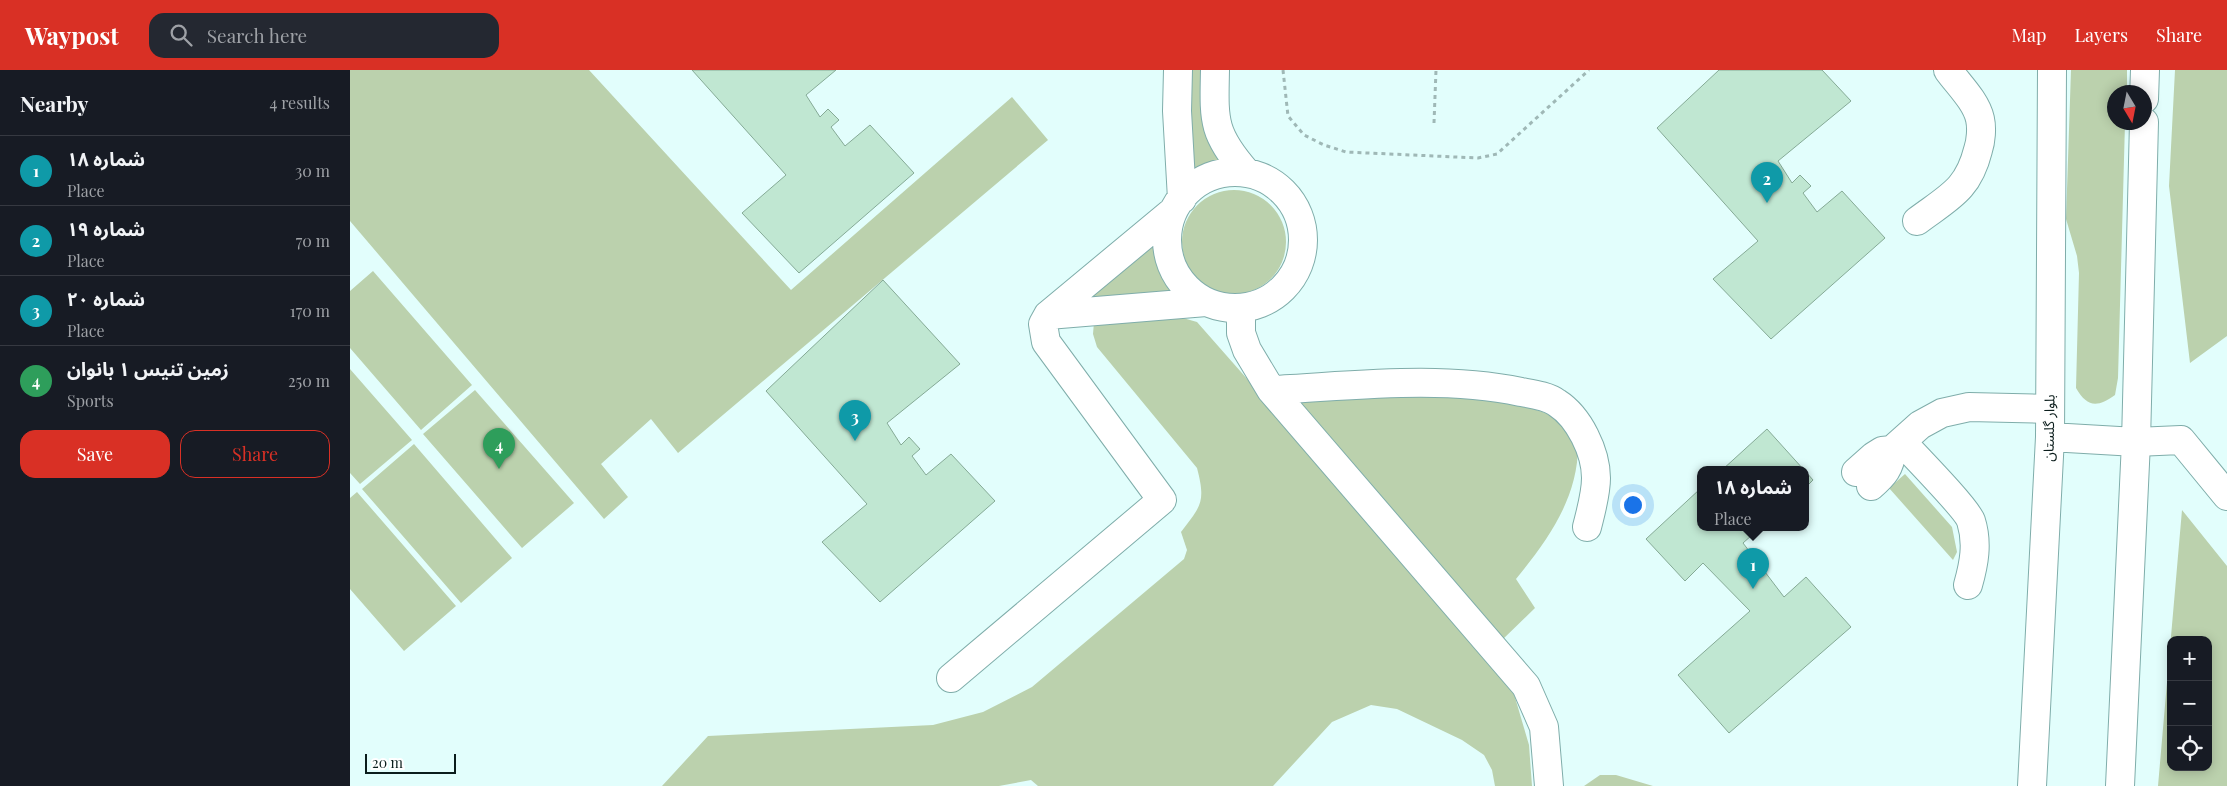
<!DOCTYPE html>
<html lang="en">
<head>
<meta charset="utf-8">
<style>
  body { margin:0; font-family:"Playfair Display","Noto Sans Arabic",serif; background:#242831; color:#f1f3f6 }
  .controls { position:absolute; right:15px; bottom:15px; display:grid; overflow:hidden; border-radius:10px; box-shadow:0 2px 12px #0003 }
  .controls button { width:45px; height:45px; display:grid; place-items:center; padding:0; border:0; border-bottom:1px solid #363941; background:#171b24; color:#f1f3f6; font:25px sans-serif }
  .compass { position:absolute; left:1757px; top:15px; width:45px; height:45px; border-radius:50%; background:#171b24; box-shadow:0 2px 12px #0003; rotate:170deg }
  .scale { position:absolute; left:15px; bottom:12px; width:91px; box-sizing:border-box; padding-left:5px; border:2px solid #0b1d1c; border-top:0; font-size:14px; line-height:18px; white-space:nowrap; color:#0b1d1c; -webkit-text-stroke:4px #fff; paint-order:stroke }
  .you { position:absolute; left:1282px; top:434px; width:18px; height:18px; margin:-12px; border:4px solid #fff; border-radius:50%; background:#1a73e8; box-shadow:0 0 0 8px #1a73e833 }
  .badge { display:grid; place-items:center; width:32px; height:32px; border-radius:50%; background:#d93025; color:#fff; font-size:16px; font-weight:700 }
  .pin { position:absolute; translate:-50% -41px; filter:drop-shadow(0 1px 2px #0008) }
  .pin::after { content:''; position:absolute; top:26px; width:18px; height:15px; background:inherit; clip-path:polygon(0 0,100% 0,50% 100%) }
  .popup { position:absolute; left:1347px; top:396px; width:112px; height:65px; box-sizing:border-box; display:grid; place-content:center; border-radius:10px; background:#171b24; filter:drop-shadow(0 1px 4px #0005); font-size:16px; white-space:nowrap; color:#9ea1a6 }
  .popup b { font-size:19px; color:#f1f3f6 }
  .popup::after { content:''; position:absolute; left:50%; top:100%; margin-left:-10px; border:10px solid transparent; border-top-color:#171b24 }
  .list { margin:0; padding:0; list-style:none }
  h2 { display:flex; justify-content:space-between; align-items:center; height:65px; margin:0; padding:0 20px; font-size:21px }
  h2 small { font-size:16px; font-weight:400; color:#9ea1a6 }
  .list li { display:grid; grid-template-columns:32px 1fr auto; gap:15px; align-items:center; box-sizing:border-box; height:70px; padding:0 20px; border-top:1px solid #363941 }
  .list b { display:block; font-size:19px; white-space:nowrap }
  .list p { margin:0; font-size:16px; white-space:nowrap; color:#9ea1a6 }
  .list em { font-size:16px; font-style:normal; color:#9ea1a6 }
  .actions { display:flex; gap:10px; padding:15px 20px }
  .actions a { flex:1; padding:11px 0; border:1px solid #d93025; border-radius:15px; text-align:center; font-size:18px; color:#d93025 }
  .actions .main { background:#d93025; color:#fff }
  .icon { flex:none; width:28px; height:28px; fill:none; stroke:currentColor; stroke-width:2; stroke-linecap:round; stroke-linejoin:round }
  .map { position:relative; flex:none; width:1877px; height:716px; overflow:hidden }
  header { display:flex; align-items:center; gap:30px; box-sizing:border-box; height:70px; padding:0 25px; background:#d93025; color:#fff }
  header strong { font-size:24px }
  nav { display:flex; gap:28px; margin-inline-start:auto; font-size:18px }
  .search { width:350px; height:45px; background:#242831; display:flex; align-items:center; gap:12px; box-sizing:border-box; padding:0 18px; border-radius:15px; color:#9ea1a6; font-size:19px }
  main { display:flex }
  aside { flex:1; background:#171b24 }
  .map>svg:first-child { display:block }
  .green { fill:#bbd1ad; fill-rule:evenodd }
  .building { fill:#c0e7d2; stroke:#85aa96 }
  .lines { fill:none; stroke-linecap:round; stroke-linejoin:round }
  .minor-casing { stroke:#7fadaa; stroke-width:30 }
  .major-casing { stroke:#7fadaa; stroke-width:30 }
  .path { stroke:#9fb8b6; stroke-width:3; stroke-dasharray:4 4; stroke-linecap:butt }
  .minor { stroke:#fff; stroke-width:28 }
  .major { stroke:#fff; stroke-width:28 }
  .labels { text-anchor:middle; stroke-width:4.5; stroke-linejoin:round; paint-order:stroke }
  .street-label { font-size:14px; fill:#0b1d1c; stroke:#fff }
</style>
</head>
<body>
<header>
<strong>Waypost</strong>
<div class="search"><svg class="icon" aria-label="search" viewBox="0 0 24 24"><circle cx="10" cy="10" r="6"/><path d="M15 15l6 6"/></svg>Search here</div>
<nav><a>Map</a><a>Layers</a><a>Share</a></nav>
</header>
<main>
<aside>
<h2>Nearby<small>4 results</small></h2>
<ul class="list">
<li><span class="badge" style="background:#0f9aa8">1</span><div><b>شماره ۱۸</b><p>Place</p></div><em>30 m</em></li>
<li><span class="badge" style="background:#0f9aa8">2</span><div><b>شماره ۱۹</b><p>Place</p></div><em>70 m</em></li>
<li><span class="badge" style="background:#0f9aa8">3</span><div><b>شماره ۲۰</b><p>Place</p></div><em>170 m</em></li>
<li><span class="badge" style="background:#2e9e5b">4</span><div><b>زمین تنیس ۱ بانوان</b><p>Sports</p></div><em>250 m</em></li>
</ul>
<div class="actions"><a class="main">Save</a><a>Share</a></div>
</aside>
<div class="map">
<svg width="1877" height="716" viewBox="0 0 1877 716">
  <rect width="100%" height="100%" fill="#e2fefc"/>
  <path class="green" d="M0 0H239L441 220 662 27 698 70 328 383 301 349 251 394 278 427 254 449 0 151Z
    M838 0H851C853 37 854 62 872 95L836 109Z
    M1721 0H1777V22H1764V52L1775 53 1768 308 1765 325C1747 338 1737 337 1726 318L1729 203 1727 186 1716 149Z
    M1825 0H1877V266L1840 293 1819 116Z
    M832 172a52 52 0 1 1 104 0a52 52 0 1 1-104 0Z
    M804 157 814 202 836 231 720 233Z
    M23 201 122 315 71 360 0 278V221Z
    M833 248 847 252 941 359 1164 624 1179 675 1182 716H1145L1142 700 1134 685 1112 670 1047 639 1021 635 982 652 923 716H688L681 710 649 716H312L358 666 583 655 633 642 682 617 834 489 837 480 831 462C851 436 856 432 847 398L747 277 743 264 744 252Z
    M0 299 62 370 10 414 0 403Z
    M125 320 224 433 172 478 73 364Z
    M1094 324 1163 332 1207 347 1228 376C1228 428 1198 470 1166 509L1185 538 1150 572 933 327Z
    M64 374 162 488 111 533 12 419Z
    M1555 404 1602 457 1607 482 1603 490 1539 418Z
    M7 422 106 536 54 581 0 519V428Z
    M1832 440 1877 496V716H1808ZM1821 570H1858V697H1821Z
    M1250 705H1266L1303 716H1234Z"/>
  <path class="building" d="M342 0H486L456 25 470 47 478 39 489 50 481 57 495 76 520 55 564 103 449 203 392 143 436 105Z
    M1369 0H1472L1501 31 1428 91 1442 113 1450 105 1461 116 1453 123 1467 142 1492 121 1535 168 1421 269 1363 209 1408 171 1307 58Z
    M533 210 610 294 537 353 551 375 559 367 570 379 562 386 576 405 601 384 645 431 530 532 472 472 517 434 416 321Z
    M1417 359 1454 400H1372Z
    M1456 402 1463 410 1456 417Z
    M1350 419V458H1410L1393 473 1434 527 1456 507 1501 557 1379 663 1328 605 1400 541 1353 493 1335 511 1296 469Z"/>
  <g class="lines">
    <g class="minor-casing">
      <path id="minor" d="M828 0 827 41 832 129
        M865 0C864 50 862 63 896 102
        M817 170a68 68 0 1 1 136 0a68 68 0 1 1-136 0Z
        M822 142 698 245 856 232
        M1567 151C1599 127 1618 120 1628 80 1631 71 1632 58 1630 49 1626 31 1608 14 1598 0
        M891 238V263L897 280 921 320 1176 616 1194 657 1199 716
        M921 320C1003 316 1090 305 1171 322 1182 324 1198 326 1207 333 1229 347 1246 382 1246 408 1246 424 1241 441 1237 457
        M1552 372C1564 385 1617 439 1621 451 1628 473 1624 494 1618 515
        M1786 372 1831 370 1877 426
        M1506 402 1524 386 1532 381 1542 380 1570 355 1592 343 1619 337 1700 339
        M1521 416C1534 405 1540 398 1542 380
        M601 608 812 430 696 272 693 254 698 245"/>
    </g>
    <g class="major-casing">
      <path id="major" d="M1794 29 1795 0
        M1700 367 1786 372
        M1682 716 1700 367 1702 0
        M1770 716 1786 372 1794 52"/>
    </g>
    <path class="path" d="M933 0 938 46 954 65 974 75 996 82 1128 88 1147 84 1239 0
      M1084 53 1086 0"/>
    <use href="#minor" class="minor"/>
    <use href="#major" class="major"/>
  </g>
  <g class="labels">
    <g class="street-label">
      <text transform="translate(1699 358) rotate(-89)" y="5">بلوار گلستان</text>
    </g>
  </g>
</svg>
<div class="controls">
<button>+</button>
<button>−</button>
<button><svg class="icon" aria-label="locate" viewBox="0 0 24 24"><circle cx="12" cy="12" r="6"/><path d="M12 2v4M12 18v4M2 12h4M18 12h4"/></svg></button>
</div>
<svg class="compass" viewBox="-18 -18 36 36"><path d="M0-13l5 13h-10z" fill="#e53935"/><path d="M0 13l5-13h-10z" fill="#9ea1a6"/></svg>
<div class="scale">20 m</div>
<div class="you"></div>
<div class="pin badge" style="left:1403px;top:519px;background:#0f9aa8">1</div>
<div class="popup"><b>شماره ۱۸</b>Place</div>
<div class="pin badge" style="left:1417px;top:133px;background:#0f9aa8">2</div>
<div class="pin badge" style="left:505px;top:371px;background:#0f9aa8">3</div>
<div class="pin badge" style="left:149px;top:399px;background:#2e9e5b">4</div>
</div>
</main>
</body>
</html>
